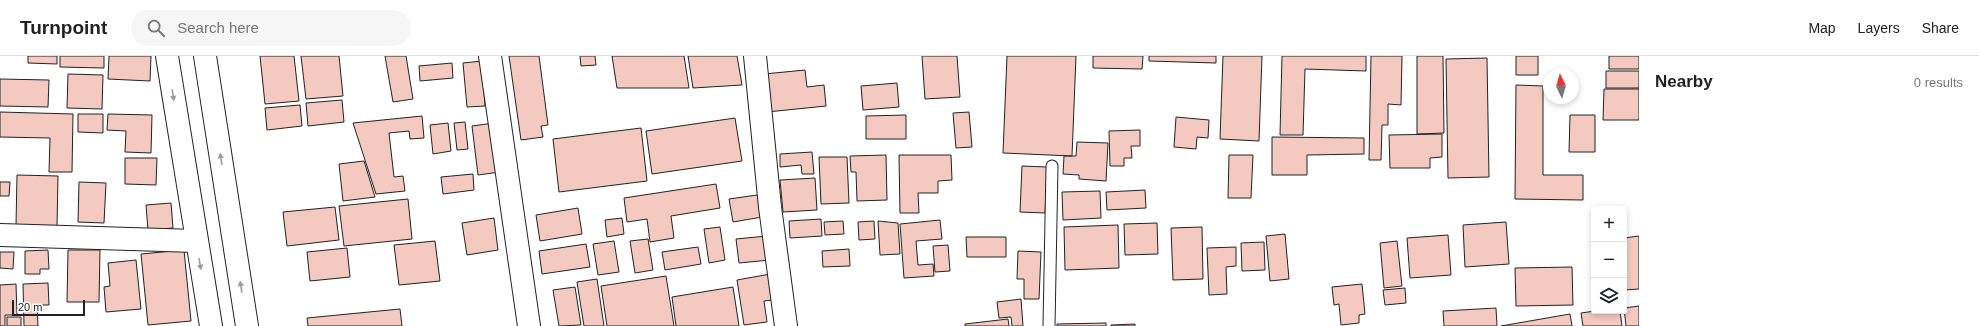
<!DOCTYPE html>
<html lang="en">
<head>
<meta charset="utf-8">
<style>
  body { margin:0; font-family:Helvetica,sans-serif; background:#f6f6f6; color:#202124 }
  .controls { position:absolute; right:12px; bottom:12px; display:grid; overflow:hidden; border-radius:4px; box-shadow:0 2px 6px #0003 }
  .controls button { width:36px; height:36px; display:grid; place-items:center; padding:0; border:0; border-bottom:1px solid #e0e0e0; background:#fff; color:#202124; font:20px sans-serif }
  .compass { position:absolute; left:1543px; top:12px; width:36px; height:36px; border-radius:50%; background:#fff; box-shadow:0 2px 6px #0003; rotate:355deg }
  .scale { position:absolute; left:12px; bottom:10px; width:73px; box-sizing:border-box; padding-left:4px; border:2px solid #222; border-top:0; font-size:11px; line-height:14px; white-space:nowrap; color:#222; -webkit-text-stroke:3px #fff; paint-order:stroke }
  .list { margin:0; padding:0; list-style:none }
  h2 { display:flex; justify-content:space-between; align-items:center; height:52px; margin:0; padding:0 16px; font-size:17px }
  h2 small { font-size:13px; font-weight:400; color:#757577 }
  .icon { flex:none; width:22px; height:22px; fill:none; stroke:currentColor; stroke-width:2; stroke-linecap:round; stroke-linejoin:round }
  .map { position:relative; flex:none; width:1639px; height:270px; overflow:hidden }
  header { display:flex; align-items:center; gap:24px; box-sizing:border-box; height:56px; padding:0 20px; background:#fff; border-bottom:1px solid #e0e0e0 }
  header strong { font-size:19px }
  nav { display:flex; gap:22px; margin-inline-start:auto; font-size:14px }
  .search { width:280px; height:36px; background:#f6f6f6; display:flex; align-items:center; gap:10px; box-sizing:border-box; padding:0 14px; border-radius:22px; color:#757577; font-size:15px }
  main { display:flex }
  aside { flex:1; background:#fff }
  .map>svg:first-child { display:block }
  .building { fill:#f3c9c0; stroke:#222 }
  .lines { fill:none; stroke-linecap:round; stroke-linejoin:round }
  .lane-casing { stroke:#222; stroke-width:13 }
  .street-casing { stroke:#222; stroke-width:24 }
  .secondary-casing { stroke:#222; stroke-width:24 }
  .lane { stroke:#fff; stroke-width:11 }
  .street { stroke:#fff; stroke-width:22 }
  .secondary { stroke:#fff; stroke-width:22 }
  .oneway { fill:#9c9c9c }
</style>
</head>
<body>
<header>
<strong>Turnpoint</strong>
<div class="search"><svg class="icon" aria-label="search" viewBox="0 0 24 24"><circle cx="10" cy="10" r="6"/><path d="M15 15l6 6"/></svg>Search here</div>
<nav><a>Map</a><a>Layers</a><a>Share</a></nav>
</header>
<main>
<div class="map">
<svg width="1639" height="270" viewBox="0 0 1639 270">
  <rect width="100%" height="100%" fill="#fff"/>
  <path class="building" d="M28 0H57V8L28 7Z
    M60 0H104V12L60 11Z
    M109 0H151L150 25 108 23Z
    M260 0H294L299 45 265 48Z
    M301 0H339L343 40 306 43Z
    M385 0H406L413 43 393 46Z
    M509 0H539L548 69 541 70 543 81 521 84Z
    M580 0H595L596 9 581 10Z
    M612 0H684L689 32H617Z
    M688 0H737L742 29 693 32Z
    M922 0H957L960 41 925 43Z
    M1007 0H1076L1072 100 1003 97Z
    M1093 0H1143L1142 13 1093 12Z
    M1149 0H1216V7L1149 5Z
    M1223 0H1262L1259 85 1220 83Z
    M1282 0H1366V15L1305 13 1303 79H1280Z
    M1371 0H1402L1401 49 1388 48V69H1382L1381 104H1369Z
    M1417 0H1443L1444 77 1417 78Z
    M1516 0H1538V19H1516Z
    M1609 0H1639V13H1609Z
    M1487 2 1489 121 1448 122 1446 3Z
    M482 5 485 50 467 51 463 7Z
    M452 7 453 22 420 25 419 10Z
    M805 14 807 31 824 29 826 50 767 56 764 18Z
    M1606 15H1639V32H1606Z
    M68 18 103 19 102 53 67 52Z
    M0 23 49 24 48 51 0 50Z
    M897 27 899 51 863 54 861 30Z
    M1516 29 1543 30V119H1583V144L1515 143Z
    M1604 33H1639V64H1603Z
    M342 44 344 66 308 70 306 47Z
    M300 49 302 70 267 74 265 52Z
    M0 56 73 58 72 116H49L50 82 0 81Z
    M969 56 972 91 956 92 953 57Z
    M78 58H103V77L78 76Z
    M108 58 152 59 151 97 125 96 126 75 107 74Z
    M906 59V83H866V60Z
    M1570 59H1595V96H1569Z
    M422 60 424 82 410 83 409 75 389 77 394 121 403 120 405 135 376 138 353 67Z
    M1176 61 1209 64 1208 82 1197 81 1196 93 1174 91Z
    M735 62 742 105 652 118 646 75Z
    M465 66 468 93 457 94 454 67Z
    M448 67 451 95 433 98 430 69Z
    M494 67 500 116 478 119 472 70Z
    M641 72 647 125 559 136 553 83Z
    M1140 74V90H1131L1132 102H1124V110H1110L1109 75Z
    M1442 78V101L1430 102V112H1390L1389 79Z
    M1272 81 1364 82V98L1307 99V119H1272Z
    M1077 86 1108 87 1106 125 1079 123V119L1063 118 1064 100H1076Z
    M812 96 814 118H802L801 109 780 111V98Z
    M886 99 887 144 857 145 856 116H851L850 100Z
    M899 99H951L952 124 938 125V137H918L919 157H900Z
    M1229 99H1253L1251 142H1228Z
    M819 101H847L849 147 821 148Z
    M125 102H157L156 129 125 128Z
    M364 105 375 141 343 145 339 108Z
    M1022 110 1047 111 1045 157 1020 156Z
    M473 118 474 134 443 138 441 121Z
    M17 119 58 120 57 170 16 169Z
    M815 122 817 154 783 156 780 124Z
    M0 126H10L9 140H0Z
    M79 126 106 127 104 167 78 166Z
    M716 128 720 152 671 160 674 182 650 186 647 163 627 166 624 142Z
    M1145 134 1146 152 1107 154 1106 136Z
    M1100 135 1101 162 1063 164 1062 136Z
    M764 138 768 160 733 166 729 143Z
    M408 143 412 183 344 190 339 150Z
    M171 147 173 172 148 174 146 149Z
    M335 151 339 184 287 190 283 156Z
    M578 152 582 178 540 185 536 159Z
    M494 162 498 194 467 199 462 167Z
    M622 162 624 178 607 181 605 164Z
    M821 163 822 180 790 182 789 165Z
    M940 164 942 183 916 185 918 209 933 208 934 220 904 222 900 168Z
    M843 165 844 178 825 179 824 166Z
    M874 165 875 183 859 184 858 166Z
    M878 165 898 167 900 198 880 199Z
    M1506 166 1509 208 1465 211 1463 169Z
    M1157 167 1158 198 1125 199 1124 168Z
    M1118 169 1119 212 1065 214 1064 171Z
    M720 171 725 204 709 207 704 173Z
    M1202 171 1203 223 1173 224 1171 172Z
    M1285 178 1289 223 1270 225 1266 180Z
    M1448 179 1451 219 1410 222 1407 182Z
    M767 180 770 204 739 207 736 183Z
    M1639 180V233L1624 234V182Z
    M966 181H1006V201H967Z
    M648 183 653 214 635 217 630 185Z
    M435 185 440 225 399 229 394 189Z
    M614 185 619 216 598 219 593 188Z
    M1397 185 1402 230 1384 232 1380 187Z
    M1264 186 1265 214 1242 215 1241 187Z
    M586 188 590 211 542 218 539 195Z
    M948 189 950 215 935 216 933 190Z
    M698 191 701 208 665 214 662 196Z
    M1236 191V210L1226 211 1227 238 1209 239 1207 192Z
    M347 192 350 221 310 225 307 196Z
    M849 193 850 210 823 211 822 195Z
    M48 194 49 213H40V218H25V195Z
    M68 194H100L99 246H67Z
    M184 194 191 265 148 269 141 198Z
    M1018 195 1041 196 1039 243H1024V223H1017Z
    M0 196H14L13 213 0 212Z
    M136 204 141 253 106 256 104 231 110 230 108 207Z
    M1572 211 1573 249 1516 250 1515 212Z
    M776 217 780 243 764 245 767 266 744 269 737 224Z
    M666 220 674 270H607L601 230Z
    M597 223 604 270H584L577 226Z
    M48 227 49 249H37L38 270H24L23 228Z
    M16 228 17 259H5V270H0V229Z
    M1362 228 1365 258 1359 259V267L1341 269 1339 248 1334 249 1332 231Z
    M575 231 581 269 559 270 553 234Z
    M733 231 739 270H676L672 241Z
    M1405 232 1406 247 1385 249 1383 234Z
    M1021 243 1023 270H1012L1011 261 999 262 997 246Z
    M1639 250V270H1626L1624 252Z
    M1496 252 1497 270H1444L1443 255Z
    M400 253 402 270H308L307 262Z
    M1595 255H1620L1622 270H1583L1581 257Z
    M1570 258 1572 270H1501Z
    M7 261H21V270H7Z
    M1008 263 1009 270H965V268Z
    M1106 267V270H1057V268Z
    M1135 268V270H1111V269Z"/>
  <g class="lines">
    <g class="lane-casing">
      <path id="lane" d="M1049 270 1052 110"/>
    </g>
    <g class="street-casing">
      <path id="street" d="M490 0 529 270
        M755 0 770 151 786 270
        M0 179 196 185"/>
    </g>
    <g class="secondary-casing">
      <path id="secondary" d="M167 0 211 270
        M205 0 247 270"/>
    </g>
    <use href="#lane" class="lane"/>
    <use href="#street" class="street"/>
    <use href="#secondary" class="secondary"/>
  </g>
  <defs><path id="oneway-solid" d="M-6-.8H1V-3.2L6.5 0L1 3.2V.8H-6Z"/></defs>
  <g class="oneway">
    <use href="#oneway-solid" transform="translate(173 39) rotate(81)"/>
    <use href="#oneway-solid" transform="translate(221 103) rotate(-99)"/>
    <use href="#oneway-solid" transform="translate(200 208) rotate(80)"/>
    <use href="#oneway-solid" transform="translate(241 231) rotate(-99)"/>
  </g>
</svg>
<div class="controls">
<button>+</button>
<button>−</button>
<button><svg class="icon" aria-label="layers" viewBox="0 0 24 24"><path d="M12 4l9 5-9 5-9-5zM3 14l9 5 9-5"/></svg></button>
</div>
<svg class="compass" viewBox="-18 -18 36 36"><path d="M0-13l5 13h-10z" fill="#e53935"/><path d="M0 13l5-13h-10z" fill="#757577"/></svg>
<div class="scale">20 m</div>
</div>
<aside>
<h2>Nearby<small>0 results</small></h2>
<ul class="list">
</ul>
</aside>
</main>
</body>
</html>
